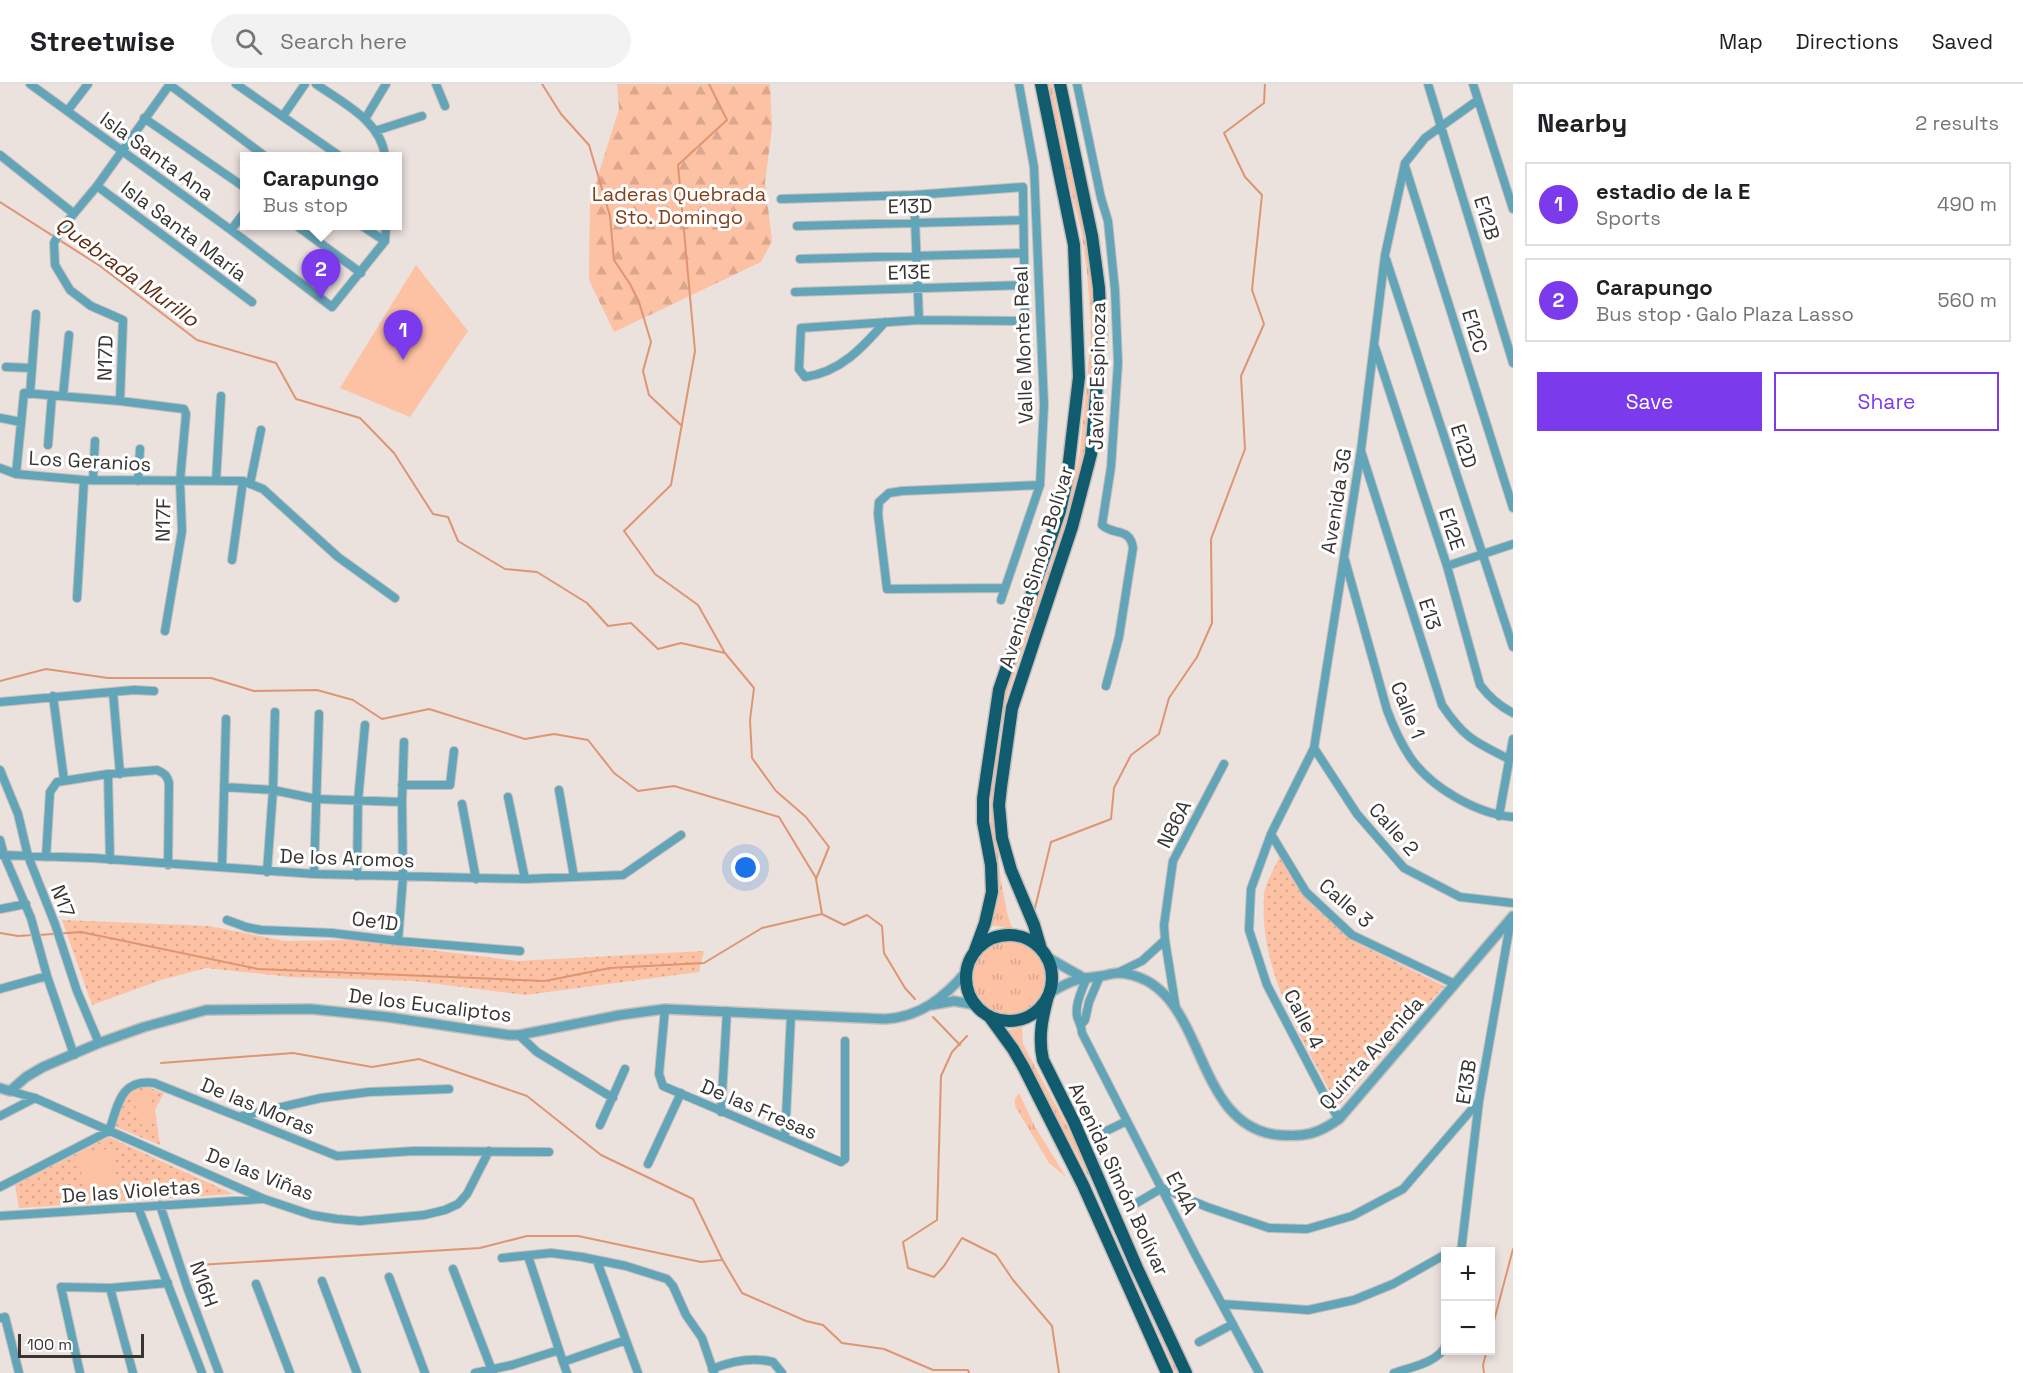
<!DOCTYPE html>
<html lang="en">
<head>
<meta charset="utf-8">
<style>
  body { margin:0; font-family:"Space Grotesk",sans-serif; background:#f2f2f2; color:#202124 }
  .controls { position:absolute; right:18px; bottom:18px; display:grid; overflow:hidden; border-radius:0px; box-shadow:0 3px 9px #0003 }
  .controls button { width:54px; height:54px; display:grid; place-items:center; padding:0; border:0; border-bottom:2px solid #e0e0e0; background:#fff; color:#202124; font:30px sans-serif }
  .scale { position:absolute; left:18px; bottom:15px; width:126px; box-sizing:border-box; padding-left:6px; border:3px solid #373432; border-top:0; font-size:16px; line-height:21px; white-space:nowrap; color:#373432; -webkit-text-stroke:4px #fff; paint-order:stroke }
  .you { position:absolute; left:746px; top:784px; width:21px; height:21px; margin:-15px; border:4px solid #fff; border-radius:50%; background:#1a73e8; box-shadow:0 0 0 9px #1a73e833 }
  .badge { display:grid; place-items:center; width:39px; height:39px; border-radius:50%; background:#7c3aed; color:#fff; font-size:20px; font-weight:700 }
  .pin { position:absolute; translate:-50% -50px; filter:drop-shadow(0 2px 3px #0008) }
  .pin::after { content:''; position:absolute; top:32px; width:21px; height:18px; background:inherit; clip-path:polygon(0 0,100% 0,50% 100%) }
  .popup { position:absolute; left:240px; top:68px; width:162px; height:78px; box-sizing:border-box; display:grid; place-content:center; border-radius:0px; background:#fff; filter:drop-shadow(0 2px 4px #0005); font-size:20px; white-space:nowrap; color:#757577 }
  .popup b { font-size:22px; color:#202124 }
  .popup::after { content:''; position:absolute; left:50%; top:100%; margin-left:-12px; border:12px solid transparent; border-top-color:#fff }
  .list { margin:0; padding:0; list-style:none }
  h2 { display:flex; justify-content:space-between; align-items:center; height:78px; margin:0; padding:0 24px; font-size:26px }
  h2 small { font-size:20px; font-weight:400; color:#757577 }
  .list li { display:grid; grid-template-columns:39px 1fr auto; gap:18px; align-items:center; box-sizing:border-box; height:84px; margin:0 12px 12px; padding:0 12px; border:2px solid #e0e0e0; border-radius:0px }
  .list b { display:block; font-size:22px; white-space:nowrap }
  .list p { margin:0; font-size:20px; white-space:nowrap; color:#757577 }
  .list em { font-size:20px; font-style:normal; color:#757577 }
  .actions { display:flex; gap:12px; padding:18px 24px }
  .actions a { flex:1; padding:14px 0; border:2px solid #7c3aed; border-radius:0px; text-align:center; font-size:21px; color:#7c3aed }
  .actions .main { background:#7c3aed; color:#fff }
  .icon { flex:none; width:33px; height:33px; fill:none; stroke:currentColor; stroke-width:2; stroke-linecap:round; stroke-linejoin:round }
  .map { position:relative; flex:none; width:1513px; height:1289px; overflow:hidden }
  header { display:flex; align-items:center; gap:36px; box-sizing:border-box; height:84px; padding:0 30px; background:#fff; border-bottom:2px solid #e0e0e0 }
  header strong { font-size:28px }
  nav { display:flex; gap:33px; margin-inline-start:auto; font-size:21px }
  .search { width:420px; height:54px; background:#f2f2f2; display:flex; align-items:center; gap:15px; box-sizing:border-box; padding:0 21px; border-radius:33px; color:#757577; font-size:22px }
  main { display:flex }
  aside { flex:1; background:#fff }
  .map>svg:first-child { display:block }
  .grass { fill:url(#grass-tufts) }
  .forest { fill:url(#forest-firs) }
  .park { fill:url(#park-dots) }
  .garden { fill:#fdc1a4 }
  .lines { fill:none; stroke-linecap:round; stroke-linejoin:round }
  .stream { stroke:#df9572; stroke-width:2 }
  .minor-casing { stroke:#c7bebb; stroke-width:10 }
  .tertiary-casing { stroke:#c7bebb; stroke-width:12 }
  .trunk-casing { stroke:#c7bebb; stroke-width:15 }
  .minor { stroke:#63a5b8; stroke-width:8 }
  .tertiary { stroke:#63a5b8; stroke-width:9 }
  .trunk { stroke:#105c6e; stroke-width:12 }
  .labels { text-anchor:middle; stroke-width:6; stroke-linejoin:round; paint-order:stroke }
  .street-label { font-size:20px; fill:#373432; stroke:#fff }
  .park-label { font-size:20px; fill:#833f1a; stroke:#fff }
  .water-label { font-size:21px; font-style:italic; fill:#5d2d14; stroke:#fff }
</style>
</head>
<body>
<header>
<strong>Streetwise</strong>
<div class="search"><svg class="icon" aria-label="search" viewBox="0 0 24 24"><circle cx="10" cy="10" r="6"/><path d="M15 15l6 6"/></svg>Search here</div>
<nav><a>Map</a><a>Directions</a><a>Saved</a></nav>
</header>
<main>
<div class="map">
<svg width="1513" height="1289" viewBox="0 0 1513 1289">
  <defs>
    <pattern id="grass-tufts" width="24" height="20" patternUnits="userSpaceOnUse" patternTransform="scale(1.5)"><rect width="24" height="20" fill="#fdc1a4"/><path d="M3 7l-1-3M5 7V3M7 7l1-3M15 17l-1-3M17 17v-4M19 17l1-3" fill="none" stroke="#d9a68e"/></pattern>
    <pattern id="forest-firs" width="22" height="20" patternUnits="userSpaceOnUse" patternTransform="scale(1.5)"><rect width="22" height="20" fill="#fdc1a4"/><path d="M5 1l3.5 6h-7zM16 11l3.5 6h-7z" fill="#d9a68e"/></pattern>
    <pattern id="park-dots" width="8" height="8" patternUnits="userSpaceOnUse" patternTransform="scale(1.5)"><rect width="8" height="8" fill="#fdc1a4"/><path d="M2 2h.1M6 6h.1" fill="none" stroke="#d9a68e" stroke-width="1.8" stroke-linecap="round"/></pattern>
  </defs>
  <rect width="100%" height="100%" fill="#ebe1dd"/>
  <path class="grass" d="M1047 0H1052L1063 55 1085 146 1092 188 1097 265 1086 369 1068 444 1017 581 1008 610 1000 650 996 698V753L1001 797 1008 833 1013 845 996 842 983 843 995 770 991 742V697L1003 608 1031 530 1049 485 1068 422 1080 368 1090 264 1091 239 1087 188 1081 146 1058 56Z
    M970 894a38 38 0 1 1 76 0a38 38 0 1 1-76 0Z
    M1022 943 1023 960 1098 1100 1183 1289H1176L1093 1101 1023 970 1000 948Z
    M1019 1009 1034 1041 1066 1093 1049 1079 1015 1022V1015Z"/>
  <path class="forest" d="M617 0H770L772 44 765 98 772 157 761 178 614 248 589 196 590 117 619 25Z"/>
  <path class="park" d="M1280 772 1310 819 1353 857 1444 902 1338 1022C1303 956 1259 889 1264 811 1265 798 1275 784 1280 772Z
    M62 836 209 842 285 857 352 856 517 877 704 867 699 888 525 911 414 897 291 893 206 884 161 896 92 921Z
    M144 1002 164 1009 155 1026 160 1061 114 1042C121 1023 121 1005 144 1002Z
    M109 1053 233 1110 19 1124 15 1101Z"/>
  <path class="garden" d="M416 181 468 247 410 333 340 304Z
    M148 1007 157 1036 141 1041 132 1011Z
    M111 1064 120 1114 87 1119 78 1072Z"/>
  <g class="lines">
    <path class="stream" d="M542 0 561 30 589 61 610 132 614 176 630 200 639 218 651 258 643 287 649 311 682 342
      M709 0 727 36 678 81 695 267 671 401 624 447 655 490 698 521 725 569 754 604 750 636 752 674 776 707 806 733 829 763 816 795 822 830 844 841 867 831 882 842 884 869 905 904 915 915
      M0 118 100 182 197 256 276 279 296 315 360 334 394 369 433 430 448 433 458 457 505 485 537 488 587 519 608 542 631 539 658 565 681 559 725 569
      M0 597 46 585 108 594H211L254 607 317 606 353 616 382 635 429 625 525 655 554 650 588 656 614 689 638 707 674 702 779 733 816 794
      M1034 828 1051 758 1111 735 1114 704 1131 671 1159 650 1169 614 1197 573 1212 539 1211 455 1245 365 1241 292 1264 240 1252 206 1262 111 1245 93 1224 49 1264 19 1265 0
      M0 849 18 852 33 851
      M39 851 81 848 258 885 545 897 610 884 704 879 762 844 822 830
      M933 933 960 961
      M967 952 952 968 941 992 937 1136 903 1158 908 1184 934 1193 944 1182 962 1154 996 1171 1013 1196 1052 1242 1059 1289
      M161 979 293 969 372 983 419 975 527 1012 601 1071 693 1115 722 1175 742 1209 806 1237 823 1241 842 1259 884 1265 933 1286H968L969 1289
      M198 1181 480 1164 527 1152H578L701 1178 721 1176
      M1490 1252 1513 1165
      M1484 1289 1483 1281 1487 1266"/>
    <g class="minor-casing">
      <path id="minor" d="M30 0 231 146 332 223 385 157 386 142
        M236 0 341 73
        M316 0C341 18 382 37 385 73
        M436 0 445 22
        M1077 0 1101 114 1108 137 1115 206 1118 279 1111 383 1102 441C1114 452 1130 443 1133 464L1119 553 1106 602
        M1428 0 1513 279
        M1473 0 1513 125
        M170 1 266 73
        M68 26 88 0
        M283 32 305 0
        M144 34 244 103
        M365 35 386 0
        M375 47 422 32
        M0 71 73 129
        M1405 82 1513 424
        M97 102 252 218
        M914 111 919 236
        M781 115 914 111 1023 103 1025 237 919 236 801 244 799 285 805 293C841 288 863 263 885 238
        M297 142 361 189
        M362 142 385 157
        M797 142 1023 136
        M231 146 244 129
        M800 175 1024 169
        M1386 175 1513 563
        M795 208 1025 201
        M1375 263 1447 482 1480 601C1490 614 1499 622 1513 629
        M6 283 32 284
        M30 310 36 230
        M63 312 69 251
        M120 317 123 236 91 222 70 206 55 181 54 159 62 144 97 102 170 0
        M0 334 21 338
        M48 361 52 311
        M1361 367 1442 621C1464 654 1475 658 1509 675H1513
        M0 384 16 390 84 396 243 397 263 405 338 473 395 514
        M16 390 24 309 120 317 184 325 186 330 180 397 182 447 165 547
        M93 396 95 357
        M138 397 140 365
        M216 397 221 312
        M250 400 261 346
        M232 476 243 397
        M1345 476 1387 626C1393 642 1400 658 1410 673 1430 703 1477 730 1513 733
        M1447 482 1513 460
        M1005 504 887 505 878 430 879 418 889 409 902 407 1040 401
        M77 514 84 396
        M1001 516 1040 401 1044 321 1034 83 1019 0
        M113 608 120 690
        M53 612 64 696
        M0 618 134 606 154 607
        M1314 664 1357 730 1404 784 1460 813 1513 819
        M0 686 18 730 28 772 55 840 77 907 99 959
        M108 690 110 776
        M402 701H450L454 667
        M224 703 273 706 316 715 402 718 403 793 398 857
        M559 706 574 793
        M508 713 525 795
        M402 718 404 658
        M462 720 476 795
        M1499 732 1513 655
        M1271 750 1306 808 1352 851 1455 900
        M0 756 4 771 31 834 47 892 74 971
        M0 771 93 774 314 790 525 795 623 791 681 751
        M46 773 50 708 57 698 108 690 157 686C164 689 167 691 169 699L168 781
        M222 783 226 635
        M267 788 273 706 275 628
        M314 790 319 630
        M357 792 358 717 365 641
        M0 825 26 820
        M227 836 246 843 261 846 332 849 398 857 520 867
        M1117 889 1142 877 1165 856
        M1087 893C1083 904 1073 923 1078 935 1080 941 1082 943 1082 949L1196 1172 1259 1289
        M0 905 47 892
        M665 925 659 990 663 1002 841 1078 845 1075V957
        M1176 925 1165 856 1164 841 1173 777 1224 680
        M1081 941 1085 936 1089 918 1100 892
        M519 951 537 968 613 1014
        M10 1007 35 1014 264 1115 312 1131 337 1135 360 1137 424 1131 445 1126 458 1120 467 1110 489 1067
        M721 1028 727 927
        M0 1032 35 1014
        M242 1032 321 1014 369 1008 449 1005
        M1339 1035 1327 1016 1267 901 1249 846 1251 805 1271 750 1314 664 1361 366 1385 171 1405 79 1425 54 1478 16
        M600 1041 625 985
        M1100 1050 1127 1037
        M785 1054 791 931
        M648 1080 681 1009
        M0 1103 109 1047C118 1022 120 994 154 999L337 1072 414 1067 549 1068
        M1135 1120 1162 1104 1207 1123 1269 1144 1307 1145 1352 1132 1403 1105 1479 1017
        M160 1121 187 1203 219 1289
        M138 1123 202 1289
        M0 1132 262 1115
        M1461 1168 1479 1017 1511 835
        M528 1172 563 1278
        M502 1174 551 1169 582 1173 626 1182 667 1195 673 1202 686 1231 702 1254 714 1289
        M597 1177 638 1289
        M453 1185 493 1289
        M389 1193 425 1289
        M322 1197 357 1289
        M256 1200 290 1289
        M110 1204 133 1289
        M1222 1220 1308 1226 1354 1216 1393 1200 1446 1170
        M0 1234 5 1233 19 1289
        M1199 1258 1233 1240
        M712 1285C732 1277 753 1273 773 1278L782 1289
        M80 1289 61 1203 110 1204 168 1199
        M475 1289 512 1281 559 1266
        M567 1289 563 1278 626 1256
        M1394 1289C1411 1283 1438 1279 1446 1261"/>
    </g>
    <g class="tertiary-casing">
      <path id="tertiary" d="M1047 873 1082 893
        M1050 909C1071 896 1077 895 1101 892 1107 891 1113 889 1119 889 1209 895 1188 1043 1279 1051 1305 1053 1318 1050 1339 1035L1513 832
        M932 921 954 917 976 921
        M0 1004 10 1007 26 993 43 983 99 959 144 943 206 926 311 925 388 933 509 951H519L620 931 665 925 885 935C920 933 944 914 966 888"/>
    </g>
    <g class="trunk-casing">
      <path id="trunk" d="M966 894a43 43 0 1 1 86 0a43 43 0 1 1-86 0Z
        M1041 865 1034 841 1011 786 1002 754 999 721 1001 703 1012 624 1072 443 1091 370 1101 252 1099 204 1092 152 1060 0
        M974 869 985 839 992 808 991 781 983 738V715L999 606 1060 427 1067 395 1079 293 1074 161 1041 0
        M1048 912C1042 934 1038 954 1043 976L1074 1038 1137 1184 1186 1289
        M989 932 1013 965 1024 984 1083 1101 1167 1289"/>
    </g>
    <use href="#minor" class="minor"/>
    <use href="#tertiary" class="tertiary"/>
    <use href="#trunk" class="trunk"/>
  </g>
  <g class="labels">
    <g class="street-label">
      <text transform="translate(157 72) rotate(36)" y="7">Isla Santa Ana</text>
      <text transform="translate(910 122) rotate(-1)" y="7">E13D</text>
      <text transform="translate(1487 134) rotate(73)" y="7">E12B</text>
      <text transform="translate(184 147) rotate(37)" y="7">Isla Santa María</text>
      <text transform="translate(909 188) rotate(-2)" y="7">E13E</text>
      <text transform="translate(1475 247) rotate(73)" y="7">E12C</text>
      <text transform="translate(1023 261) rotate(-92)" y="7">Valle Monte Real</text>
      <text transform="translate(105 274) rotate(-88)" y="7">N17D</text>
      <text transform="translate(1097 292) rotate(-89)" y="7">Javier Espinoza</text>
      <text transform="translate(1464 362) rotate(72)" y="7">E12D</text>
      <text transform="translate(90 377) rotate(3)" y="7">Los Geranios</text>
      <text transform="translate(1336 417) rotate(-81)" y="7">Avenida 3G</text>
      <text transform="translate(163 436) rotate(-89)" y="7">N17F</text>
      <text transform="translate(1452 445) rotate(72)" y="7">E12E</text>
      <text transform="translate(1036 483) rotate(-73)" y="7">Avenida Simón Bolívar</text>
      <text transform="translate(1430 530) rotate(72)" y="7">E13</text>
      <text transform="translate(1408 626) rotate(68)" y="7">Calle 1</text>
      <text transform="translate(1174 740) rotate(-63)" y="7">N86A</text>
      <text transform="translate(1394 745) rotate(48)" y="7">Calle 2</text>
      <text transform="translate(347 774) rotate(2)" y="7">De los Aromos</text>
      <text transform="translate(63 817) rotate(69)" y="7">N17</text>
      <text transform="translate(1346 819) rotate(41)" y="7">Calle 3</text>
      <text transform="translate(375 837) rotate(7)" y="7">Oe1D</text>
      <text transform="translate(430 921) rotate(7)" y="7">De los Eucaliptos</text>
      <text transform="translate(1304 935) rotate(63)" y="7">Calle 4</text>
      <text transform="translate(1371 969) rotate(-48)" y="7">Quinta Avenida</text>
      <text transform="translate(1466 998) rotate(-81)" y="7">E13B</text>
      <text transform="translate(258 1022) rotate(22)" y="7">De las Moras</text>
      <text transform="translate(759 1025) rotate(23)" y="7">De las Fresas</text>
      <text transform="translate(260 1090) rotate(21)" y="7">De las Viñas</text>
      <text transform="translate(1119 1095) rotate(65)" y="7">Avenida Simón Bolívar</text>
      <text transform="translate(131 1107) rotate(-4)" y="7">De las Violetas</text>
      <text transform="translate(1182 1109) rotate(63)" y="7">E14A</text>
      <text transform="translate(204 1200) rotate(70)" y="7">N16H</text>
    </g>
    <g class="park-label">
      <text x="679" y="117">Laderas Quebrada<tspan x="679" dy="23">Sto. Domingo</tspan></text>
    </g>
    <g class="water-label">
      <text transform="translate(127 188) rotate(36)" y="7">Quebrada Murillo</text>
    </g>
  </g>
</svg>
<div class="controls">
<button>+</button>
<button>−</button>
</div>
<div class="scale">100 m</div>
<div class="you"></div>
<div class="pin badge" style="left:403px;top:276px">1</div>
<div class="pin badge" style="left:321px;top:215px">2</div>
<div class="popup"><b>Carapungo</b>Bus stop</div>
</div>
<aside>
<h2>Nearby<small>2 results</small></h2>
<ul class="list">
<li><span class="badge">1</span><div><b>estadio de la E</b><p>Sports</p></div><em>490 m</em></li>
<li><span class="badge">2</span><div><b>Carapungo</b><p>Bus stop · Galo Plaza Lasso</p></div><em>560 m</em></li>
</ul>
<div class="actions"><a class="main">Save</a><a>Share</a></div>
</aside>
</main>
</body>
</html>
